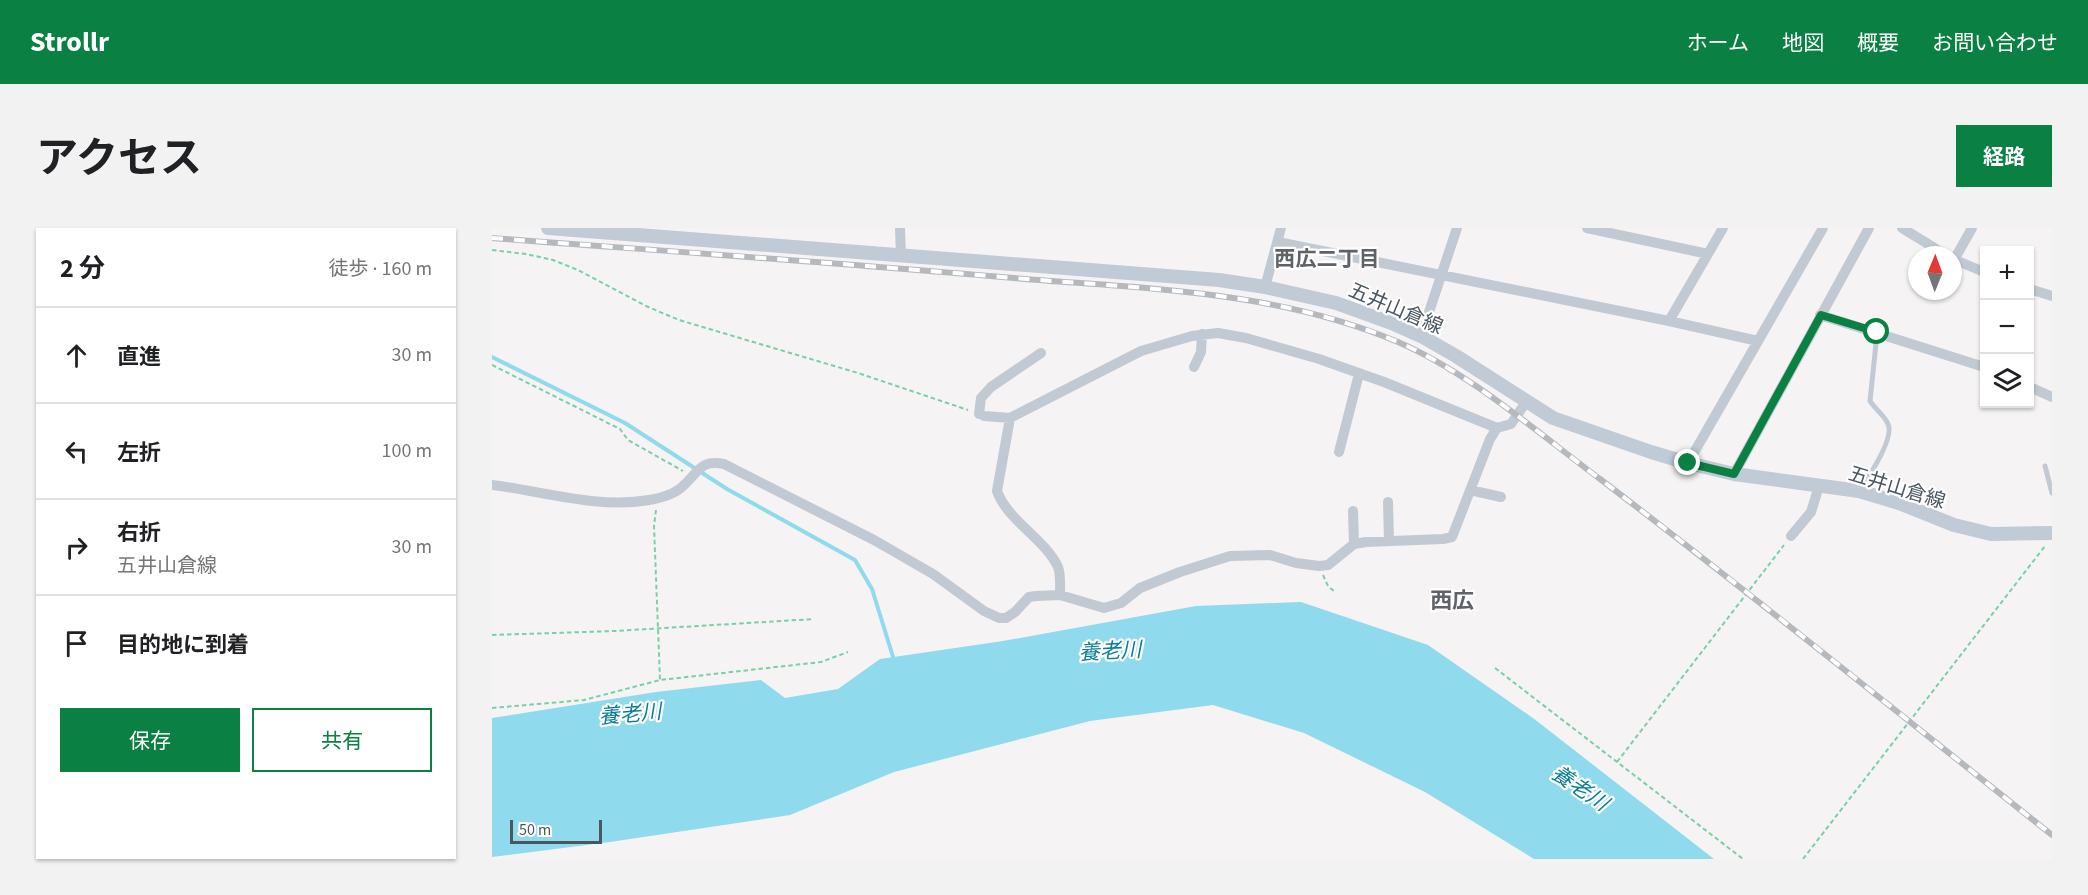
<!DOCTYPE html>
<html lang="ja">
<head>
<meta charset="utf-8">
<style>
  body { margin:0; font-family:"Source Sans 3","Noto Sans JP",sans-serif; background:#f2f2f2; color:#202124 }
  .controls { position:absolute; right:18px; top:18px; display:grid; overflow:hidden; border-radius:0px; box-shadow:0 2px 4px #0004 }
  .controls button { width:54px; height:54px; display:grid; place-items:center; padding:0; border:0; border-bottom:2px solid #e0e0e0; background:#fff; color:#202124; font:30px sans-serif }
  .compass { position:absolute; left:1416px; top:18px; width:54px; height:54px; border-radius:50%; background:#fff; box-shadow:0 2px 4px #0004; rotate:1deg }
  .scale { position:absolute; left:18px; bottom:15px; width:92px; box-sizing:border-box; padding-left:6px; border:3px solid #4a5661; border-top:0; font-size:16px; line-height:21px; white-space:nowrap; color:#4a5661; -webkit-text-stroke:4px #fff; paint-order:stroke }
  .stop { position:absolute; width:18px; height:18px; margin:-14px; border:4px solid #0b8043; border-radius:50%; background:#fff }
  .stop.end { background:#0b8043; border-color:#fff; box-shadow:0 2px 6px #0008 }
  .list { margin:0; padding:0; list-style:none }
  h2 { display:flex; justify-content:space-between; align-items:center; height:78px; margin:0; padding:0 24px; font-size:26px }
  h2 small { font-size:20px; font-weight:400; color:#757577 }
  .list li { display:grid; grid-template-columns:39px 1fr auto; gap:18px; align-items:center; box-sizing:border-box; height:96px; padding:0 24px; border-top:2px solid #e0e0e0 }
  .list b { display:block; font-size:22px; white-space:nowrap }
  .list p { margin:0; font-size:20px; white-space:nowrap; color:#757577 }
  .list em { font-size:20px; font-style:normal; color:#757577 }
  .actions { display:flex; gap:12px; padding:18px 24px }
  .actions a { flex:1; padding:14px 0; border:2px solid #0b8043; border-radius:0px; text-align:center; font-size:21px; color:#0b8043 }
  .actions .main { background:#0b8043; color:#fff }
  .icon { flex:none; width:33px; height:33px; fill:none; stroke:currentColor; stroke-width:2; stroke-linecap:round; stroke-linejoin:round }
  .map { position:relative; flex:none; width:1560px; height:631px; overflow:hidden; border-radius:0px }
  header { display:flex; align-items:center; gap:36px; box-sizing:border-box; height:84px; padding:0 30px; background:#0b8043; color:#fff }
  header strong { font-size:28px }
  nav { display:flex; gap:33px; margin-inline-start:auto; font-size:21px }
  .intro { display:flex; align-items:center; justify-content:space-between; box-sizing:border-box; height:144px; padding:0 36px }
  h1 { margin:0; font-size:42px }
  .button { padding:15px 27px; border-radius:0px; background:#0b8043; color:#fff; font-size:21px; font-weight:700 }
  main { display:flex; gap:36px; padding:0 36px }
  aside { flex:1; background:#fff; border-radius:0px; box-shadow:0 2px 4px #0004 }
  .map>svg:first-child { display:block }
  .water { fill:#90daee }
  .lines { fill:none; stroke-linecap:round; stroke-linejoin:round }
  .stream { stroke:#90daee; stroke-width:4 }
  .path { stroke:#7ad0a6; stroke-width:2; stroke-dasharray:4.5 3; stroke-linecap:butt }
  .service { stroke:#c1cad2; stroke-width:5 }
  .minor { stroke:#c1cad2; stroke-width:10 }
  .secondary { stroke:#c1cbd6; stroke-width:14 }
  .rail-casing { stroke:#b5b8bd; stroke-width:6 }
  .rail { stroke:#fff; stroke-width:4; stroke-dasharray:11; stroke-linecap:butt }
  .route { stroke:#0b8043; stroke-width:8 }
  .labels { text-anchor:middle; stroke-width:4.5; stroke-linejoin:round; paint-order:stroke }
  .street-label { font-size:20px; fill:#4a5661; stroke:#fff }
  .neighbourhood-label { font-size:21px; font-weight:bold; fill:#5f6368; stroke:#fff }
  .water-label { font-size:21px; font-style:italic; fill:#0c7c9b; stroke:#fff }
  .quarter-label { font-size:22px; font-weight:bold; fill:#5f6368; stroke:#fff }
</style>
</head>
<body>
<header>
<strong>Strollr</strong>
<nav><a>ホーム</a><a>地図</a><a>概要</a><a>お問い合わせ</a></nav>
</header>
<div class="intro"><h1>アクセス</h1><a class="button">経路</a></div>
<main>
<aside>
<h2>2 分<small>徒歩 · 160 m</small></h2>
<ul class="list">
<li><svg class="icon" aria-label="ahead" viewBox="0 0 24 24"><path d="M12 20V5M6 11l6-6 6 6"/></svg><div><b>直進</b></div><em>30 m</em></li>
<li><svg class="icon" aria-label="left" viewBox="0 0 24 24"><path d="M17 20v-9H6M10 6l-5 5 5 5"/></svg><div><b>左折</b></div><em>100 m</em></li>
<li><svg class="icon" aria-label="right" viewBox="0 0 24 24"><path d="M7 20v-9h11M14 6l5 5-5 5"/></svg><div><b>右折</b><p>五井山倉線</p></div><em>30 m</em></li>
<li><svg class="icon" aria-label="arrive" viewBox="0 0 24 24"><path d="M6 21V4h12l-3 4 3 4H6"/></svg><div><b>目的地に到着</b></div></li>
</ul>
<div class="actions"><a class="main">保存</a><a>共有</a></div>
</aside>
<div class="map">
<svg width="1560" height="631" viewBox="0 0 1560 631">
  <rect width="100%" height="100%" fill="#f5f3f3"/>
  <path class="water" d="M809 374 936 417 1041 490 1222 631H1042L933 564 812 505 721 477 598 493 402 544 298 587 118 614 0 629V490L164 464 269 452 293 470 346 461 388 431 511 413 704 378Z"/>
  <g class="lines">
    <path class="stream" d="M0 129 133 195 235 261 363 332 380 361 402 432"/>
    <path class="path" d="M0 22 34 26 61 32 86 42 154 78 187 92 366 145 476 182
      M0 137 128 201 136 212 191 243
      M164 282 162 298 168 452
      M831 347 836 358 843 364
      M0 407 123 403 322 391
      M1003 440 1251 631
      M0 480 92 472 168 452 329 434 356 424
      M1125 534 1292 317
      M1311 631 1553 318"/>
    <path class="service" d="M1553 238 1560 265
      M1368 262C1376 250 1403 210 1396 196 1393 188 1383 181 1378 173L1385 106"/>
    <path class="minor" d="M408 0 409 28
      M1095 0 1216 26
      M1410 0 1454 27
      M786 14 1177 93 1266 113
      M1461 31 1492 44
      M1462 32 1480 0
      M773 59 789 0
      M1538 61 1560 68
      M1328 87 1492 139
      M1177 93 1231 0
      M929 108 965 0
      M702 139 709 124 710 106
      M1538 159 1560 169
      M487 186 489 170 499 159 549 125
      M492 188 518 190 649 123 700 108 726 105 754 110 827 131 892 154 1005 200
      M518 190 505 263C515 292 553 311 566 339 569 347 568 358 568 367
      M847 224 867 146
      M1196 235 1331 0
      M1242 246 1377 0
      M0 257C51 263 105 281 157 272 169 270 182 267 191 258 207 244 208 231 232 236L382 312 441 346 492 383 507 390H514L523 384 537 369 544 368 568 367 612 380 629 375 648 360 688 344 738 328 778 327 804 335 827 338 836 337 862 316 874 314 951 311 960 309 998 211 1005 200 1019 196 1034 174
      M978 262 1009 269
      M896 274 897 313
      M861 283 862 316
      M1299 308 1319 284 1327 258"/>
    <path class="secondary" d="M56 0 727 52 773 59 844 75 902 96 929 108 964 128 1061 190 1159 224 1196 235 1242 246 1367 263 1407 275 1462 297 1499 306 1560 305"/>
    <g class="rail-casing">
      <path id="rail" d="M0 10C174 23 348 35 522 50 653 61 783 62 906 114 978 145 1046 205 1108 251 1261 367 1410 488 1560 607"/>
    </g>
    <use href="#rail" class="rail"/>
  </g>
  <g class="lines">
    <path class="route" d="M1196 235 1242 246 1329 87 1385 104"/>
  </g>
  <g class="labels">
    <g class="street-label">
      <text transform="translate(904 80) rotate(23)" y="7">五井山倉線</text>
      <text transform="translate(1405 259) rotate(17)" y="7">五井山倉線</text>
    </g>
    <g class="neighbourhood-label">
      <text x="835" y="38">西広二丁目</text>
    </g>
    <g class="water-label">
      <text transform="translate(618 423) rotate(-3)" y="7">養老川</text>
      <text transform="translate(138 486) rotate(-5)" y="7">養老川</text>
      <text transform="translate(1088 560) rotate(34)" y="7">養老川</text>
    </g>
    <g class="quarter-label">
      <text x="960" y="380">西広</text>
    </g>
  </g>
</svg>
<div class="controls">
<button>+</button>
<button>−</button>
<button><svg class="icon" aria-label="layers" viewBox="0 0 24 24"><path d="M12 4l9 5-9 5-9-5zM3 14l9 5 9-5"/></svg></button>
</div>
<svg class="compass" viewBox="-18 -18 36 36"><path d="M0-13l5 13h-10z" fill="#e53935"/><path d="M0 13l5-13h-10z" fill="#757577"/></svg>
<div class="scale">50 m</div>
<div class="stop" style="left:1385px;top:104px"></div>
<div class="stop end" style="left:1196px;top:235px"></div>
</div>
</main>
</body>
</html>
